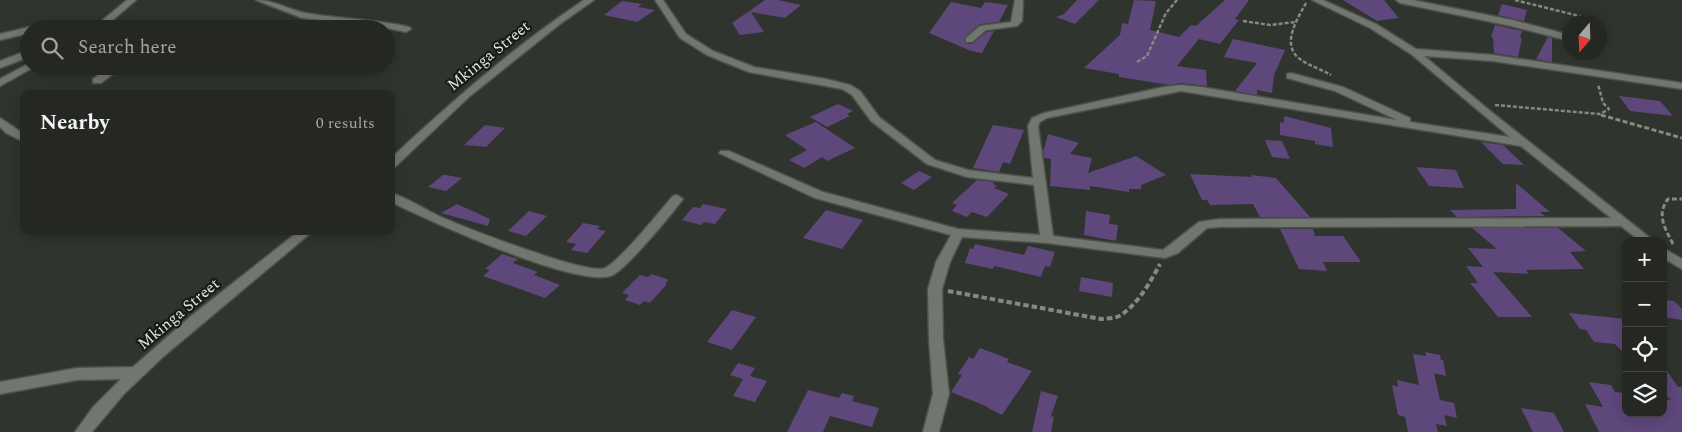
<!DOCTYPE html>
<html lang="en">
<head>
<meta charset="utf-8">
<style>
  body { margin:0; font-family:Spectral,serif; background:#2c2f2a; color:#f1f3f6 }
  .controls { position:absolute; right:15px; bottom:15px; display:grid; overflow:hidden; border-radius:10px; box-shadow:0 2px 12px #0003 }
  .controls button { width:45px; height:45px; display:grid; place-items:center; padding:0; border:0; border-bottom:1px solid #414440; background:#242722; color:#f1f3f6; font:25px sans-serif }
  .compass { position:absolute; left:1562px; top:15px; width:45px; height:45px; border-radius:50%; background:#242722; box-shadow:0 2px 12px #0003; rotate:199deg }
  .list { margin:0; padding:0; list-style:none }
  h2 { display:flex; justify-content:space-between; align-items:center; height:65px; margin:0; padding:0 20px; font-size:21px }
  h2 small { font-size:16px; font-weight:400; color:#a3a5a5 }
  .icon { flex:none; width:28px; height:28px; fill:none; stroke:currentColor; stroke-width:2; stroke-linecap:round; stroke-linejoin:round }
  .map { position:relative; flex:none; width:1682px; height:432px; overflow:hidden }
  .search { position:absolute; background:#242722; box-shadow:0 2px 12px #0003; left:20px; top:20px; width:375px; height:55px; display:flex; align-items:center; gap:12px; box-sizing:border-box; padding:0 18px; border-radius:28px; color:#a3a5a5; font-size:19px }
  .panel { position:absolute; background:#242722; box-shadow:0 2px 12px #0003; left:20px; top:90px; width:375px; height:145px; border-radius:10px }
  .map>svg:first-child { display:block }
  .building { fill:#5e477a }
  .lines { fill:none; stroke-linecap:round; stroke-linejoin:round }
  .minor-casing { stroke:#4d514b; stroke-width:3 }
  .path-far2 { stroke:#858883; stroke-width:2.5; stroke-dasharray:4 2; stroke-linecap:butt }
  .path-far1 { stroke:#858883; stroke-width:3; stroke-dasharray:5 2.5; stroke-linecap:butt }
  .path { stroke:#858883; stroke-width:4; stroke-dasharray:5.5 3; stroke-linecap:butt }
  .minor { fill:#71766e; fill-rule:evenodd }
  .labels { text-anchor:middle; stroke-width:4.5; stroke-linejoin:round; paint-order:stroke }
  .street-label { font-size:16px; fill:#e3e6e2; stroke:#191b18 }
</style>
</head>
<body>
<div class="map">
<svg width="1682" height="432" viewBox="0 0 1682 432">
  <rect width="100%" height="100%" fill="#30342e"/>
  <path class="building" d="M765 0H778L801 5 785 18 751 12 764 32 740 35 732 23Z
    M1077 0H1099L1075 24 1056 17 1064 14Z
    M1134 0 1156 1 1150 30 1179 37 1191 25 1196 26 1225 0H1249L1235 19 1239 20 1220 44 1199 39 1177 66 1206 70 1207 86 1181 83 1169 85 1119 77V74L1084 68 1120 35 1122 23 1128 24Z
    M1343 0H1384L1399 18 1377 21Z
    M622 1 642 4 638 7 655 10 637 22 604 15Z
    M951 2 981 8 985 2 1008 5 999 22 980 24 965 37V43L972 44 987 32 994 31 982 53 971 51 929 33Z
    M1502 4 1527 10 1524 21 1498 15Z
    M1495 25 1522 31 1520 37 1522 38 1518 57 1494 53 1493 38 1491 37Z
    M1548 37 1552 38V62L1536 59Z
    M1233 39 1285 50 1274 75 1272 93 1257 90V95L1235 91 1257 63 1224 57Z
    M1619 96 1660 101 1673 116 1630 111Z
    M838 104 853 111 847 114 850 116 827 127 810 117Z
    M1284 116 1331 128 1333 147 1315 144V141L1280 135V122L1284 123Z
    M816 122 855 148 827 161 822 157 804 168 789 160 807 150 785 135Z
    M485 125 505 128 486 147 464 145Z
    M993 125 1024 130 1010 164 1003 162 999 172 973 168Z
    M1048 134 1079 143 1070 154 1092 158 1088 173 1136 156 1166 175 1141 185V189H1129V192L1090 186V190L1050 186 1051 159 1044 158 1043 152Z
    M1265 140 1282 141 1290 159 1272 157Z
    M1481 142 1503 145 1524 165 1503 164Z
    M1416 167 1456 170 1464 188 1429 186Z
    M919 171 932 177 914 190 901 183Z
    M1190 174 1252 177 1251 175 1276 178 1310 217H1260L1253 204 1210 205 1207 200H1202Z
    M443 175H446L462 178 446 191 428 187Z
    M977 180 994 182 993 184 997 186 994 188 1009 194 987 217 972 212 967 217 952 211 957 205 952 203Z
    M1516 183 1550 212H1540L1545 216 1457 217 1450 210 1516 209Z
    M457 204 490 219 488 226 441 213Z
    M703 204 727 209 715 224 704 222 701 225 682 220 693 207 700 208Z
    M826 210 863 220 842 249 803 238Z
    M529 211 547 216 526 236 508 231Z
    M1086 211 1110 215 1109 224 1118 225 1116 241 1084 235Z
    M583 223 600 226 597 229 606 231 587 253 571 250 576 244 566 242Z
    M1472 228H1558L1586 251 1570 252 1584 269 1526 270 1529 274 1493 272 1532 317H1498L1470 283H1478L1466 266 1483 267 1468 248 1497 249Z
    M1280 229H1313L1315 236H1343L1361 262H1323L1327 271 1299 269Z
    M975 244 1024 255 1028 246 1055 252 1050 267 1045 266 1041 277 994 266 993 269 965 263 970 248 973 249Z
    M502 254 518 259 513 263 538 272 534 275 560 285 545 298 483 276 490 270 485 269Z
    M652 274 669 280 665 283 667 284 650 303 644 301 640 305 625 300 629 295 622 293 640 275 648 277Z
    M1081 277 1113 283 1112 297 1079 291Z
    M1663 300 1674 301 1682 309V320L1663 317Z
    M732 310 756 317 732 350 707 342Z
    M1569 313 1626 319V355L1615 344 1594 342 1586 330 1580 329Z
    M980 348 1009 359 1007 362 1032 371 1002 415 988 408V407L951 392 962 375 958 374 969 357 973 359Z
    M1425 352 1440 355 1441 360H1443L1446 376 1434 373 1440 400 1454 403 1457 418 1444 415 1447 426 1436 424 1438 432H1408L1405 417 1398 415 1392 385 1398 387 1397 380 1419 385 1413 354 1426 356Z
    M738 363 755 368 750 376 767 381 755 402 733 396 743 379 730 375Z
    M1663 365 1678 387H1682V432H1599L1585 404 1603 407 1589 382 1611 385 1615 392 1626 393V413H1663V399L1671 400 1663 392Z
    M808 390 839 398 842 393 854 396 852 401 879 408 872 427 830 416 823 432H787Z
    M1041 391 1058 396 1051 416 1054 417 1051 432H1032Z
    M1521 408 1554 413 1564 432H1533Z"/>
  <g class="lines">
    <g class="minor-casing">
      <path id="minor" d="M127 0H136L102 29H92Z
        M256 0C274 0 287 9 305 13 339 19 375 19 409 27L411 29 406 32 372 25 302 18Z
        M584 0H594L560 24 470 96 395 167 391 168V158C453 101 513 47 584 0Z
        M655 0H663L686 34 713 51 754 67 826 79 850 85 860 91 879 117 935 160 968 170 1033 178 1028 126 1032 118 1044 113 1164 87 1181 85 1201 87 1397 120 1335 91 1287 78V74L1291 73 1343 87 1410 118V122L1510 137 1411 54 1370 28 1312 0H1323L1376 24 1416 49 1493 55 1682 83V89L1493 61 1424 56 1489 110 1654 241H1640L1621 226 1220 227 1207 228 1178 253 1165 258 1047 243 962 237 950 262 942 289 943 339 949 394 939 432H923L933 394 929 339 928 289 936 262 951 235 815 198 719 153 721 151H729L823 192 958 229 1040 235 1034 185 967 177 927 164 871 121 852 95 842 89 749 72 707 55 680 38ZM1181 91 1521 146 1611 218 1220 219 1199 222 1163 250 1053 236 1038 126 1040 122 1047 118Z
        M1015 0H1023L1022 21 1017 26 986 30 972 42H966V38L980 26 1011 22Z
        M1396 0H1413L1512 20 1570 35V41L1511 26 1400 3Z
        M45 26 49 29H29V33L0 40V34L29 27Z
        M29 50V57L0 68V61Z
        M28 64 29 66H36L0 86V79Z
        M111 66H123L101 83H93V79Z
        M0 118 24 134V142L6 133 0 127Z
        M391 193C408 198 424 209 439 216 461 226 588 276 605 268 622 259 658 213 673 196L677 195 683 199C671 215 629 266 613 275 583 291 425 219 391 202Z
        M299 231H313L164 356 124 394 92 432H75L94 406 121 379 77 380 0 394V382L77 368 133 367 190 317Z
        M1663 248 1682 259V269L1663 258Z"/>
    </g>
    <path class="path-far2" d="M1515 0 1587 18
      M1306 3C1298 18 1280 45 1300 59 1309 66 1321 69 1331 75
      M1243 21 1270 25 1296 22
      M1137 62 1147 56 1166 13 1177 0
      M1495 105 1600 114 1609 109 1603 103 1598 84"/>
    <path class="path-far1" d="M1601 115 1682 138
      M1673 244C1665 228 1656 215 1668 199H1682"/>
    <path class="path" d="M948 291 1101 319C1107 318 1115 319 1121 315 1138 304 1151 281 1160 264"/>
    <use href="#minor" class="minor"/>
  </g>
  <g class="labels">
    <g class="street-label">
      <text transform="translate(488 55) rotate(-39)" y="6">Mkinga Street</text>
      <text transform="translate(178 313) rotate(-40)" y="6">Mkinga Street</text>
    </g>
  </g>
</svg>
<div class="controls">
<button>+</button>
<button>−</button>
<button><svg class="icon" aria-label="locate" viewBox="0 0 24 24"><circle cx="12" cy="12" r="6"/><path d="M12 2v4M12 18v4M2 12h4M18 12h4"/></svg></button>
<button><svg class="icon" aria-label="layers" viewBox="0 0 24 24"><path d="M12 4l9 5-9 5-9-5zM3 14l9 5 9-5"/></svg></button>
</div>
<svg class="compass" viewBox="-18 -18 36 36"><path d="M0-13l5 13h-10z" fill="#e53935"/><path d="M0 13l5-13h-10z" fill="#a3a5a5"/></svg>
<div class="search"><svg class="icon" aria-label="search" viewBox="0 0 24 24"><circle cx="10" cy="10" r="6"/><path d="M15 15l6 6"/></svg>Search here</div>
<section class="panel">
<h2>Nearby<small>0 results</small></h2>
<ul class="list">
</ul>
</section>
</div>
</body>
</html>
